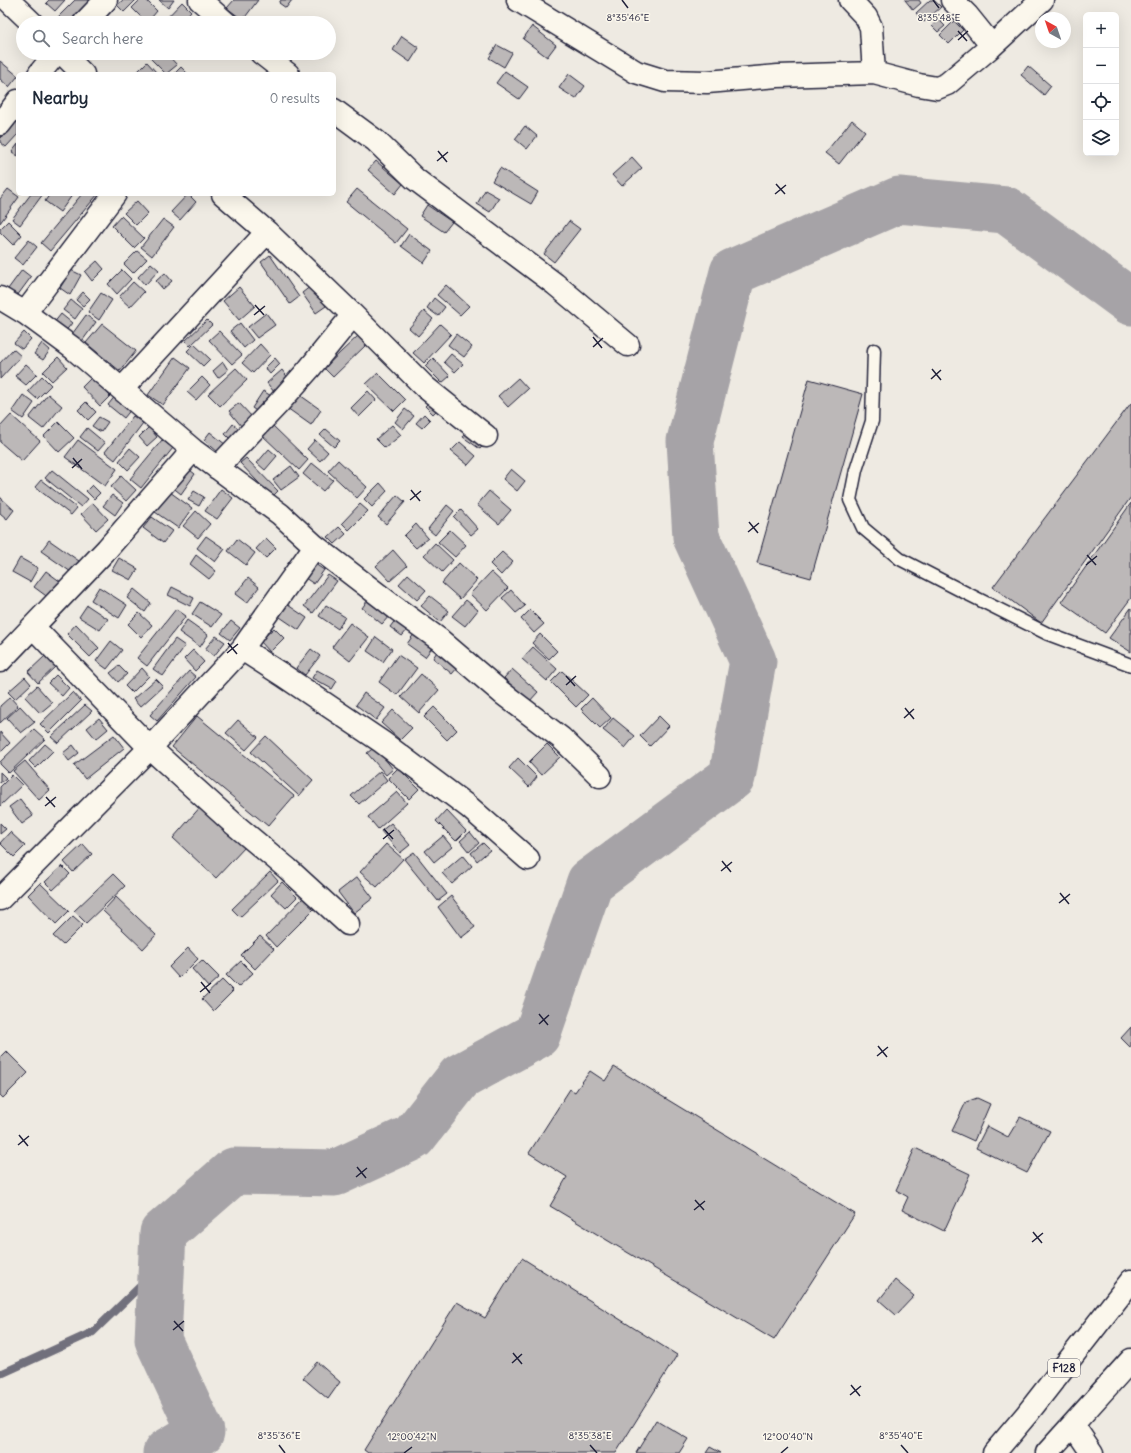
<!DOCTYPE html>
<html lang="en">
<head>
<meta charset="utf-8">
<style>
  body { margin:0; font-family:Delius,sans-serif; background:#f6f6f7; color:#1f2937 }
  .controls { position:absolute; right:12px; top:12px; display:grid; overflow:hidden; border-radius:6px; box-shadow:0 4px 16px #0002 }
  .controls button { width:36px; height:36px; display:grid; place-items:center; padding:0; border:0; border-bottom:1px solid #e0e1e3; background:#fff; color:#1f2937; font:20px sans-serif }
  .compass { position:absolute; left:1035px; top:12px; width:36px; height:36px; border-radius:50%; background:#fff; box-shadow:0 4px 16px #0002; rotate:320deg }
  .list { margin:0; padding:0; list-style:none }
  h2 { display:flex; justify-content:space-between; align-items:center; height:52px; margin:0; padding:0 16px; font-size:17px }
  h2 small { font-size:13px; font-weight:400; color:#747a83 }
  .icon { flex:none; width:22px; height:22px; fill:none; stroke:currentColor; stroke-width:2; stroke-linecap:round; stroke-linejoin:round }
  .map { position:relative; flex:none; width:1131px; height:1453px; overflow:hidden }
  .search { position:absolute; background:#fff; box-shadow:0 4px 16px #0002; left:16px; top:16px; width:320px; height:44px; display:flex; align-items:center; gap:10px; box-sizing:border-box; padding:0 14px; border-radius:22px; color:#747a83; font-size:15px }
  .panel { position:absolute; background:#fff; box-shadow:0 4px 16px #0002; left:16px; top:72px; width:320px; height:124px; border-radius:6px }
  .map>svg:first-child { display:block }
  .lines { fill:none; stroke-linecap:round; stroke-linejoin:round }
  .stream { stroke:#716f7c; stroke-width:8 }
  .river { stroke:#a6a3a7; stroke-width:47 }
  .building { fill:#bcb8b8; stroke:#22223b }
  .service-casing { stroke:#22223b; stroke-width:15 }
  .minor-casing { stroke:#22223b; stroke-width:25 }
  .primary-casing { stroke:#22223b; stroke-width:25 }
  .service { stroke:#fbf7ec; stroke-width:12 }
  .minor { stroke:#fbf7ec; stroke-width:22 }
  .primary { stroke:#fbf7ec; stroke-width:22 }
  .ticks { fill:none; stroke:#22223b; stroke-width:1.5 }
  .labels { text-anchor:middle; stroke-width:3; stroke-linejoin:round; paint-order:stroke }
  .shield { fill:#fbf7ec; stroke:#636270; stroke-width:1 }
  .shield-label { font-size:11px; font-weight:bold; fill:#22223b }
  .ticks-label { font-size:10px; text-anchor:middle; fill:#22223b; stroke:#fbf7ec; stroke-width:3; stroke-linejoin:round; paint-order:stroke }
</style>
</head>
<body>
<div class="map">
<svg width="1131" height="1453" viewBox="0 0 1131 1453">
  <rect width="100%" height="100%" fill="#eeeae2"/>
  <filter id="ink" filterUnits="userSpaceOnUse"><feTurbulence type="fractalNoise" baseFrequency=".025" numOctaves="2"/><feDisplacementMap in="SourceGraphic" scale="8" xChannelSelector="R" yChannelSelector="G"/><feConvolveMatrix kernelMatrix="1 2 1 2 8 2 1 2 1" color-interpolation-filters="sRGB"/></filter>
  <g filter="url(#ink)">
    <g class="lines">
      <path class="stream" d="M0 1373H3L93 1332 162 1265"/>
      <path class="river" d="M166 1453 201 1432 158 1340 163 1233 234 1171 335 1173 413 1137 460 1077 537 1035 590 882 732 777 753 661 696 537 690 441 733 272 899 200 1006 210 1131 302"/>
    </g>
    <path class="building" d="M49 0H65L55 11 46 3Z
      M75 0H91L68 23H56L54 21Z
      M123 0H136L124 12 117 5Z
      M140 0H146L157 11 147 23 132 8Z
      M159 0H174L168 8Z
      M234 0H258L243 20 227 8Z
      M281 0H292L286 8 279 3Z
      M905 0H919L921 3 913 10Z
      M930 0H934L941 7 924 22 916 13Z
      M182 2 191 11 180 23H162Z
      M938 19 945 26 938 32 932 26Z
      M954 21 963 30 949 44 940 35Z
      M532 26 556 45 547 57 523 39Z
      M402 36 419 48 410 62 393 50Z
      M497 45 512 53 504 67 489 58Z
      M156 53H166L177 65 166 74 151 59Z
      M0 61 18 76 9 87 0 79Z
      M147 62 156 72 154 74H137L136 73Z
      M1028 66 1051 86 1044 95 1021 75Z
      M181 67 188 74H174Z
      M505 71 528 87 519 99 496 83Z
      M569 74 585 86 576 99 559 88Z
      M18 118V134L6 147 0 142V138Z
      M852 120 865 131 839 164 825 153Z
      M525 126 537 136 527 149 515 139Z
      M18 144V156L12 152Z
      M632 157 642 168 622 186 612 175Z
      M376 161 403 184 395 194 368 170Z
      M500 168 538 192 531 204 492 181Z
      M8 189 19 197 0 223V199Z
      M357 189 407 229 396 243 346 202Z
      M485 190 499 198 490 212 477 204Z
      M31 194H43L20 225 12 219Z
      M50 194H73L60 212 45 201Z
      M82 194H98L50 251 41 243Z
      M188 194 196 202 180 220 171 212Z
      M137 201 148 213 136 225 124 213Z
      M427 205 452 222 444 232 420 216Z
      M121 216 144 238 134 248 112 226Z
      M163 219 174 227 152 256 141 247Z
      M8 221 22 235 13 245 0 232V229Z
      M569 221 580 229 554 262 544 254Z
      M409 234 432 251 424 263 401 246Z
      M29 240 37 247 23 265 14 258Z
      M137 251 147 259 133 273 124 264Z
      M270 255 299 297 290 304 261 262Z
      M97 261 104 269 92 281 85 272Z
      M151 263 159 270 145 285 138 277Z
      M22 270 31 277 17 296 8 289Z
      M71 270 81 275 70 295 60 288Z
      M122 270 131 279 117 294 108 284Z
      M165 273 172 281 163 289 156 281Z
      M133 282 144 292 130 307 119 297Z
      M446 285 469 306 460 315 437 295Z
      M311 286 326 306 316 313 302 293Z
      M239 287 255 306 239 320 223 301Z
      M83 292 90 299 83 306 76 300Z
      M101 293 112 300 99 320 88 312Z
      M434 298 445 307 438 316 427 308Z
      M71 300 82 309 75 319 63 310Z
      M424 311 433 319 418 336 409 328Z
      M266 313 275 325 257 338 248 327Z
      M61 314 72 323 64 333 53 324Z
      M86 315 96 322 80 344 70 337Z
      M207 320 212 325 190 346 185 341Z
      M240 323 253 340 244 348 230 331Z
      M102 324 136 351 120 371 86 343Z
      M440 324 451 334 424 363 413 353Z
      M219 331 242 355 232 364 209 340Z
      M24 332 31 339 22 349 14 343Z
      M456 334 472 347 464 357 448 345Z
      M359 335 367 344 333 377 324 368Z
      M42 343 50 350 43 360 34 354Z
      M194 344 210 359 203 366 187 351Z
      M260 344 270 355 253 373 242 363Z
      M13 349 21 356 0 379V363Z
      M451 354 463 364 455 372 444 362Z
      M58 357 67 367 52 381 43 372Z
      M175 357 190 368 163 405 148 395Z
      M275 358 280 364 270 374 265 368Z
      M433 358 450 376 442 383 425 366Z
      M223 362 228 370 218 378 213 371Z
      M26 364 37 374 26 385 15 376Z
      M236 368 247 380 220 406 208 394Z
      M282 370 289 379 274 392 267 383Z
      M378 373 405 400 394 411 366 384Z
      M42 376 51 385 37 399 28 391Z
      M92 377 110 396 100 406 82 387Z
      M202 377 210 385 196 400 187 392Z
      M518 378 528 389 508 407 498 396Z
      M809 379 863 394 811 578 757 563Z
      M263 391 273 397 262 415 252 408Z
      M368 391 376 400 359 417 351 408Z
      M297 393 321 410 311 425 287 408Z
      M48 394 62 406 43 429 29 418Z
      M23 395 34 403 23 419 12 411Z
      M116 395 132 408 124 418 108 405Z
      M430 401 438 409 433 414 425 406Z
      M86 402 96 412 88 420 78 410Z
      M239 403 253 418 242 427 229 411Z
      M1131 403V497L1041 623 993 587Z
      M405 409 414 416 403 429 395 422Z
      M424 414 430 420 422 428 416 423Z
      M11 415 40 441 22 461 0 442V427Z
      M133 416 143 423 115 460 105 452Z
      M99 417 108 422 101 432 92 426Z
      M58 422 74 438 59 452 44 436Z
      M233 424 242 432 233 442 225 434Z
      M271 424 308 460 299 470 262 435Z
      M392 425 401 435 385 448 376 439Z
      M149 427 157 437 147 446 139 437Z
      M87 428 105 443 98 451 80 437Z
      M326 429 340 441 334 447 320 435Z
      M468 430 485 443 480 449 463 437Z
      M210 432 226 445 219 453 204 440Z
      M78 440 117 469 105 486 65 457Z
      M162 440 173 448 141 488 130 479Z
      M315 440 328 452 320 461 307 449Z
      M460 442 476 456 468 465 451 451Z
      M130 448 140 457 128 470 119 461Z
      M269 449 277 456 265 470 257 463Z
      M246 458 278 491 272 497 240 463Z
      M338 460 367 487 357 498 328 471Z
      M312 463 333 480 323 491 303 474Z
      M291 466 299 477 281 490 273 480Z
      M186 467 195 474 181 494 171 486Z
      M511 469 525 481 517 491 503 479Z
      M52 470 88 499 81 507 45 478Z
      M121 476 136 490 126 501 111 487Z
      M41 480 77 508 71 515 35 487Z
      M380 483 387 491 372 507 364 499Z
      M92 485 100 493 94 499 86 491Z
      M221 489 233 498 217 519 205 511Z
      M194 491 204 497 199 506 188 500Z
      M489 491 511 510 499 524 477 505Z
      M170 492 192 508 178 528 155 512Z
      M112 495 123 503 115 515 103 506Z
      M397 495 405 502 386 524 378 517Z
      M0 497 14 510 7 519 0 513Z
      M93 503 108 519 96 530 81 514Z
      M1131 503V598L1105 633 1061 602Z
      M360 504 368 511 349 530 342 523Z
      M447 505 454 511 435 535 428 529Z
      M461 510 478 529 471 535 454 517Z
      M196 511 210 524 198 538 183 526Z
      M152 517 172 531 163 543 143 528Z
      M416 524 428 538 416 548 404 536Z
      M339 527 346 534 335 544 328 537Z
      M450 530 466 545 455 557 438 542Z
      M206 536 225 549 215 562 197 548Z
      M266 538 276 548 266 558 256 549Z
      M237 539 255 553 246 565 228 551Z
      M49 540 79 561 71 572 41 551Z
      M435 543 453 560 442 572 424 555Z
      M393 550 407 566 390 581 376 566Z
      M502 552 513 562 501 575 490 564Z
      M196 555 216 571 209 579 190 564Z
      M20 558 38 568 30 582 12 572Z
      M119 558 138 569 131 580 112 570Z
      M459 563 477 580 460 599 442 583Z
      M315 564 324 570 314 584 305 578Z
      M46 571 65 585 53 601 34 587Z
      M491 572 508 588 487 610 470 594Z
      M408 574 426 590 417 600 399 584Z
      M328 575 337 581 313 613 304 606Z
      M248 578 259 587 247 603 235 594Z
      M99 587 127 605 119 618 91 600Z
      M172 587 194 598 190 606 168 595Z
      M134 589 151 603 145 612 127 598Z
      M511 590 525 606 516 613 502 598Z
      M430 596 449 611 440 622 421 606Z
      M370 597 391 614 382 624 362 608Z
      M466 600 478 610 465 626 452 616Z
      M200 602 221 615 212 627 192 614Z
      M285 603 307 618 299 630 277 615Z
      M87 605 108 619 100 630 79 617Z
      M326 605 345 617 338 629 319 616Z
      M1131 608V652L1109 638Z
      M176 609 186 616 147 666 137 658Z
      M530 610 544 624 534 633 521 619Z
      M139 613 152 625 141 637 128 624Z
      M396 619 409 628 402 636 390 627Z
      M187 620 208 635 200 647 179 632Z
      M231 621 240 628 230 640 221 633Z
      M350 623 369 637 350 661 332 647Z
      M76 624 99 648 90 657 67 634Z
      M274 628 284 638 270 652 260 641Z
      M416 631 434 645 425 657 407 644Z
      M540 634 557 651 549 659 532 643Z
      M216 636 225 642 214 656 205 649Z
      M376 637 392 649 383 662 367 651Z
      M175 639 185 646 163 676 153 669Z
      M111 641 122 650 107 669 96 661Z
      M533 647 557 669 547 681 522 659Z
      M311 649 320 656 305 675 296 668Z
      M193 650 204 662 195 671 184 659Z
      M438 650 458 667 452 674 433 658Z
      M398 655 417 668 397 695 379 682Z
      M45 656 55 667 38 683 28 672Z
      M119 666 127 674 118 682 110 673Z
      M142 668 149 676 132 693 125 686Z
      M512 669 538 692 529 702 504 678Z
      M317 670 337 681 332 689 312 678Z
      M189 671 196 677 157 721 150 715Z
      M562 671 588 695 576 707 551 682Z
      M421 674 439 690 419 713 401 697Z
      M56 675 69 688 62 696 48 683Z
      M25 677 31 684 15 699 8 692Z
      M156 679 163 686 140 707 133 699Z
      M37 686 52 703 40 713 25 697Z
      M73 692 81 701 49 733 40 724Z
      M364 693 385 708 376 720 356 705Z
      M10 697 18 706 0 723V706Z
      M592 698 611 718 600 728 581 709Z
      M85 705 92 711 58 743 51 737Z
      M20 706 35 722 21 733 7 718Z
      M434 707 457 730 447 740 424 717Z
      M393 710 412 728 400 740 381 723Z
      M197 716 294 796 268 826 172 747Z
      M659 716 669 726 650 746 640 736Z
      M99 718 108 729 96 739 87 728Z
      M613 718 635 736 625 748 603 730Z
      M238 720 258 737 246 750 226 733Z
      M34 729 45 739 9 773 0 764V762Z
      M0 732 10 743 1 752 0 750Z
      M114 735 124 748 85 779 74 765Z
      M266 736 313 780 299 796 251 752Z
      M45 744 53 751 36 768 29 761Z
      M547 744 560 757 541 775 529 762Z
      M73 745 79 753 69 761 63 753Z
      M375 747 393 769 386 775 367 753Z
      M518 758 537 777 529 787 509 768Z
      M25 761 50 790 39 800 13 771Z
      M398 768 419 789 409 799 388 778Z
      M380 771 387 780 359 804 351 796Z
      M0 772 6 778 0 783Z
      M12 775 22 785 0 806V787Z
      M397 792 407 803 378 829 368 817Z
      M20 799 33 816 22 824 9 807Z
      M202 805 246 846 216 878 173 838Z
      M446 810 466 831 456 841 436 821Z
      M0 823 6 829 0 834Z
      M391 823 410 845 400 853 381 831Z
      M10 832 25 846 14 857 0 843Z
      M470 832 479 843 469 852 460 841Z
      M443 836 452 847 434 862 425 851Z
      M483 843 490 850 477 861 471 853Z
      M83 844 92 854 73 872 64 862Z
      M386 844 403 859 377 887 360 872Z
      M414 852 447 894 438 901 404 859Z
      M463 855 472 866 452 884 442 873Z
      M62 866 70 874 53 890 45 882Z
      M270 872 278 881 240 917 232 909Z
      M113 874 125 886 86 923 74 911Z
      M357 877 373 898 354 913 338 892Z
      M282 882 297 897 286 908 271 894Z
      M40 883 69 911 56 924 28 895Z
      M305 896 316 907 276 947 266 936Z
      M451 896 475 927 461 938 438 907Z
      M116 897 156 935 143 949 103 911Z
      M73 916 83 925 63 945 53 936Z
      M260 936 274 949 255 969 241 955Z
      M188 948 198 959 179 978 169 967Z
      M202 960 219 977 208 987 192 969Z
      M241 961 253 973 238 987 226 975Z
      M222 980 233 991 213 1011 202 999Z
      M1131 1027V1048L1121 1038Z
      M6 1051 28 1073 3 1098 0 1095V1057Z
      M614 1067 855 1214 774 1340 550 1206 567 1177 529 1153 570 1089 575 1092 590 1071 605 1081Z
      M977 1098 990 1104 974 1141 952 1131 966 1102Z
      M1020 1117 1050 1131 1027 1173 976 1148 987 1126 1008 1137Z
      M915 1148 970 1174 944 1231 902 1210 908 1197 896 1190Z
      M522 1258 677 1355 616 1453H368L364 1450 457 1302 485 1318Z
      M895 1280 914 1296 896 1315 879 1300Z
      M317 1362 340 1382 328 1399 303 1378Z
      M656 1420 688 1439 679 1453H636Z
      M710 1447 721 1453H706Z"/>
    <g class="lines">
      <g class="service-casing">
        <path id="service" d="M874 350 872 421 856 470 850 500 863 528 900 559 964 592 1048 634 1131 665"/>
      </g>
      <g class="minor-casing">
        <path id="minor" d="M8 0 32 23
          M200 0 226 23
          M518 0 636 72 665 81 707 82 778 76 874 73 919 85 937 88 947 84 992 46 1042 0
          M850 0 866 17 871 27 874 73
          M952 0 967 15 992 46
          M84 23 106 0
          M62 53 83 74
          M261 53 288 74
          M39 74 56 53
          M334 110 376 141 415 179 555 284 628 345
          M0 124 18 101
          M223 194 267 232 353 315 425 387 486 436
          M0 298 25 313 74 349 193 450 280 514 315 546 397 609 440 640 502 693 561 738 600 776
          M25 313 115 194
          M122 389 267 232
          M217 468 277 405 309 369 353 315
          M33 627 150 748 234 824 288 869 348 924
          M242 649 284 676 382 742 470 808 528 859
          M0 661 107 549 193 450
          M0 899 150 748 242 649 315 546
          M1073 1425 1092 1453"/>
      </g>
      <g class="primary-casing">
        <path id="primary" d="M994 1453 1027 1414 1131 1281
          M1047 1453 1131 1360"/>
      </g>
      <use href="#service" class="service"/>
      <use href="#minor" class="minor"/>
      <use href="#primary" class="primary"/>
    </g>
  </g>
  <path class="ticks" d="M622 0 628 8M933 0 939 8M958 31 967 41M958 40 968 31M438 151 447 162M437 161 448 152M776 184 785 194M775 194 786 185M255 305 264 315M254 315 265 306M593 337 602 348M593 347 603 338M932 369 941 380M931 379 941 370M73 458 82 469M72 468 82 459M411 490 420 501M410 500 421 491M749 522 758 533M748 532 759 523M1087 555 1096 565M1086 565 1097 556M228 643 237 654M227 653 238 644M566 676 575 686M566 685 576 676M905 708 914 719M904 718 914 709M46 797 55 807M45 806 56 797M384 829 393 839M383 839 394 830M722 861 731 872M721 871 732 862M1060 893 1069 904M1059 903 1070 894M201 982 210 993M200 992 211 983M539 1014 548 1025M539 1024 549 1015M878 1046 887 1057M877 1056 888 1047M19 1135 28 1146M18 1145 29 1136M357 1167 366 1178M356 1177 367 1168M695 1200 704 1210M694 1210 705 1201M1033 1232 1042 1243M1032 1242 1043 1233M174 1321 183 1331M173 1330 184 1321M513 1353 522 1364M512 1363 522 1354M851 1385 860 1396M850 1395 861 1386M279 1445 285 1453M590 1445 597 1453M901 1445 908 1453M404 1453 412 1447M781 1453 788 1447"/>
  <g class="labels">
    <rect class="shield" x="1048" y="1359" width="32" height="18" rx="3"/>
    <g class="shield-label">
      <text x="1064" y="1372">F128</text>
    </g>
  </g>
  <g class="ticks-label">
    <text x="628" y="21">8°35'46"E</text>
    <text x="939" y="21">8°35'48"E</text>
    <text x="279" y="1439">8°35'36"E</text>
    <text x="590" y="1439">8°35'38"E</text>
    <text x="901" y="1439">8°35'40"E</text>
    <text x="412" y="1440">12°00'42"N</text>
    <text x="788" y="1440">12°00'40"N</text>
  </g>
</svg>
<div class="controls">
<button>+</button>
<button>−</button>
<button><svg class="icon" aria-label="locate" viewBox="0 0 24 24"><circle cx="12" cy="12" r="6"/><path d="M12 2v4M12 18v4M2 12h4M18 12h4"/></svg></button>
<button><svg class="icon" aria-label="layers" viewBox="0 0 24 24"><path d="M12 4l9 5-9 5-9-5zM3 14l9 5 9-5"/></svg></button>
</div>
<svg class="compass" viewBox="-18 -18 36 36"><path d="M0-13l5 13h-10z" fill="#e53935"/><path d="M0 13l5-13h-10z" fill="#747a83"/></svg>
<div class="search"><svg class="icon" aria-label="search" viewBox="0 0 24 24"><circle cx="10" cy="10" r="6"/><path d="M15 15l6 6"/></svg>Search here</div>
<section class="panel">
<h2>Nearby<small>0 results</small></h2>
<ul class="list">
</ul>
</section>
</div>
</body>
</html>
